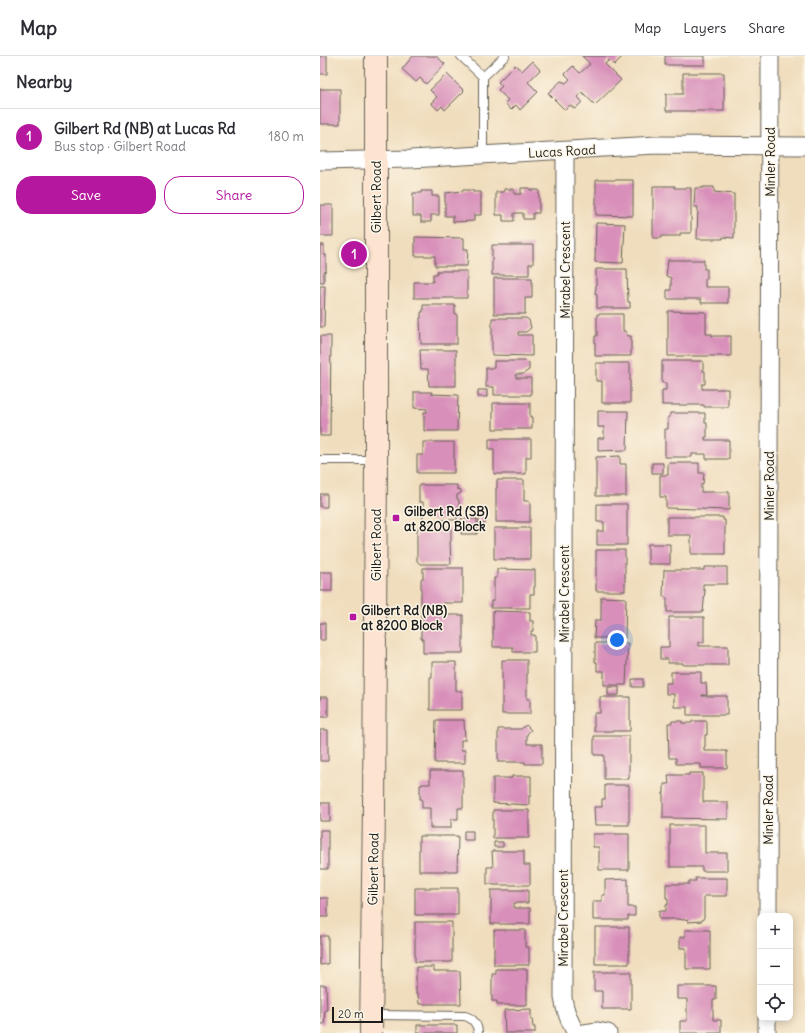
<!DOCTYPE html>
<html lang="en">
<head>
<meta charset="utf-8">
<style>
  body { margin:0; font-family:Delius,sans-serif; background:#f2f2f3; color:#2b2b33 }
  .controls { position:absolute; right:12px; bottom:12px; display:grid; overflow:hidden; border-radius:8px; box-shadow:0 2px 10px #0003 }
  .controls button { width:36px; height:36px; display:grid; place-items:center; padding:0; border:0; border-bottom:1px solid #e1e1e2; background:#fff; color:#2b2b33; font:20px sans-serif }
  .scale { position:absolute; left:12px; bottom:10px; width:51px; box-sizing:border-box; padding-left:4px; border:2px solid #1c1c1c; border-top:0; font-size:11px; line-height:14px; white-space:nowrap; color:#1c1c1c; -webkit-text-stroke:3px #fcf5e5; paint-order:stroke }
  .you { position:absolute; left:297px; top:584px; width:14px; height:14px; margin:-10px; border:3px solid #fff; border-radius:50%; background:#1a73e8; box-shadow:0 0 0 6px #1a73e833 }
  .badge { display:grid; place-items:center; width:26px; height:26px; border-radius:50%; background:#b5179e; color:#fff; font-size:13px; font-weight:700 }
  .pin { position:absolute; translate:-50% -50%; border:2px solid #fff; box-shadow:0 1px 4px #0006 }
  .list { margin:0; padding:0; list-style:none }
  h2 { display:flex; justify-content:space-between; align-items:center; height:52px; margin:0; padding:0 16px; font-size:17px }
  h2 small { font-size:13px; font-weight:400; color:#7c7c81 }
  .list li { display:grid; grid-template-columns:26px 1fr auto; gap:12px; align-items:center; box-sizing:border-box; height:56px; padding:0 16px; border-top:1px solid #e1e1e2 }
  .list b { display:block; font-size:15px; white-space:nowrap }
  .list p { margin:0; font-size:13px; white-space:nowrap; color:#7c7c81 }
  .list em { font-size:13px; font-style:normal; color:#7c7c81 }
  .actions { display:flex; gap:8px; padding:12px 16px }
  .actions a { flex:1; padding:9px 0; border:1px solid #b5179e; border-radius:16px; text-align:center; font-size:14px; color:#b5179e }
  .actions .main { background:#b5179e; color:#fff }
  .icon { flex:none; width:22px; height:22px; fill:none; stroke:currentColor; stroke-width:2; stroke-linecap:round; stroke-linejoin:round }
  .map { position:relative; flex:none; width:485px; height:977px; overflow:hidden }
  header { display:flex; align-items:center; gap:24px; box-sizing:border-box; height:56px; padding:0 20px; background:#fff; border-bottom:1px solid #e1e1e2 }
  header strong { font-size:19px }
  nav { display:flex; gap:22px; margin-inline-start:auto; font-size:14px }
  main { display:flex }
  aside { flex:1; background:#fff }
  .map>svg:first-child { display:block }
  .building { fill:#d88fba }
  .lines { fill:none; stroke-linecap:round; stroke-linejoin:round }
  .lane-casing { stroke:#666054; stroke-width:10 }
  .street-casing { stroke:#666054; stroke-width:19 }
  .secondary-casing { stroke:#666054; stroke-width:24 }
  .lane { stroke:#fff; stroke-width:8 }
  .street { stroke:#fff; stroke-width:17 }
  .secondary { stroke:#fde4d1; stroke-width:22 }
  .poi-dot { fill:#b5179e; stroke:#fcf5e5; stroke-width:1.5 }
  .labels { text-anchor:middle; stroke-width:3; stroke-linejoin:round; paint-order:stroke }
  .street-label { font-size:13px; fill:#1c1c1c; stroke:#fcf5e5 }
  .poi-label { font-size:13px; font-weight:bold; fill:#1c1c1c; stroke:#fcf5e5; text-anchor:start }
</style>
</head>
<body>
<header>
<strong>Map</strong>
<nav><a>Map</a><a>Layers</a><a>Share</a></nav>
</header>
<main>
<aside>
<h2>Nearby<small></small></h2>
<ul class="list">
<li><span class="badge">1</span><div><b>Gilbert Rd (NB) at Lucas Rd</b><p>Bus stop · Gilbert Road</p></div><em>180 m</em></li>
</ul>
<div class="actions"><a class="main">Save</a><a>Share</a></div>
</aside>
<div class="map">
<svg width="485" height="977" viewBox="0 0 485 977">
  <rect width="100%" height="100%" fill="#fcf5e5"/>
  <filter id="ink" filterUnits="userSpaceOnUse"><feTurbulence type="fractalNoise" baseFrequency=".025" numOctaves="2"/><feDisplacementMap in="SourceGraphic" scale="8" xChannelSelector="R" yChannelSelector="G"/><feConvolveMatrix kernelMatrix="1 2 1 2 8 2 1 2 1" color-interpolation-filters="sRGB"/></filter>
  <filter id="wash" filterUnits="userSpaceOnUse"><feTurbulence type="fractalNoise" baseFrequency=".012" numOctaves="4" result="noise"/><feDisplacementMap in="SourceGraphic" scale="16" xChannelSelector="R" yChannelSelector="G"/><feGaussianBlur stdDeviation="0.9" result="paint"/><feColorMatrix in="noise" values="0 0 0 0 0 0 0 0 0 0 0 0 0 0 0 0 0 1.4 0 .05"/><feComposite in="paint" operator="in"/></filter>
  <g filter="url(#wash)">
    <rect width="100%" height="100%" fill="#f0ddbd"/>
    <g id="blocks">
      <path class="building" d="M0 0H7V18H0Z
        M93 0H116L125 8 106 28 100 22 96 26 82 13Z
        M262 0H303L294 9 289 4 285 8 301 24 275 49 262 36 258 41 262 46 255 53 250 49 245 54 228 37 241 25 246 27 250 23 245 18 253 10 260 17 270 8Z
        M345 0H385V9H345Z
        M212 5 220 14 208 26 218 36 200 54 196 49 191 54 185 47 188 44 178 34 182 30 178 26 195 9 202 15Z
        M363 17H404V55H346V38H363Z
        M127 18 144 35 125 54 122 50 118 54 111 47 117 41 110 34Z
        M0 33H20V68H0Z
        M276 124H313V160L276 159Z
        M333 130H355L354 132H371V177H360V180H341V182H333Z
        M383 131H394V136L414 138V182L403 181V183H377L378 151H374L375 132H383Z
        M201 132H210V134H219V157H213V163H203V157H194V165H183V159H176V136H184V133H194V138H201Z
        M143 134H153V136H161V159H154V165L133 166V160H125V137L143 135Z
        M101 135H112V140H119V159H111V166H101V160H93V137H101Z
        M0 149H13V180H0Z
        M276 167 305 168 303 207 275 206Z
        M95 181 144 182V193H148L147 210H115V200H95Z
        M0 189H4V199H6V215L4 216V226H0Z
        M172 189H213V208H209V219H172Z
        M348 204H384V213H387V223H385V231H408V247H381V243H347V234H351V222L346 220Z
        M276 213H307L308 246H310V252H277V239L275 237 276 231Z
        M117 215H147V242H94V226H113V218H117Z
        M174 222H212V242H205V258H174Z
        M0 230H5L4 271H0Z
        M103 249H135V258H137V288H101L100 262H101V256H103Z
        M348 255 386 256V278H392V280H411V300H348Z
        M277 258H303V275H305L308 280H311V300H275V280H277Z
        M172 262H206L209 264 211 272 206 276H198V279H212V300L172 299Z
        M0 280H11L10 380H0Z
        M100 294H136V330H109L108 313H101Z
        M174 305H206L209 308V314L203 318H196V322H211V339H174V331H166V312H174Z
        M342 305H383V315H385V328H382V333H408V351H384V349H342V334H346V327H342Z
        M276 307H310V347H282V325H276Z
        M158 334H167V341H158Z
        M94 336H112L111 338 138 339 137 375H104V356H107V353L94 352Z
        M173 347H210V361H212V373H173Z
        M278 355H308L307 394 278 395V382H284V371H278Z
        M350 357H385V367H387V381H385V384H409V403H386V398H372V401H345V373H348V361H350Z
        M169 383H211V401H206V418H174V393H169Z
        M103 386H134V417H97V399H103Z
        M300 400V408H306V440H276V401Z
        M332 407H343V417H332Z
        M348 407H379V417H384L383 428H381V436H409V454L346 452V441H340V419H348Z
        M177 424H204V445H210V466H176V432H177Z
        M99 429H137V433L141 434V437L137 439V443L139 444V451L137 453V464H103V446H99Z
        M0 438H7V451H0Z
        M277 448H307V489H277V475H284V466H277Z
        M159 460H165V468H159Z
        M347 461H403V464H405V498H371V479H347Z
        M141 463H157V470H141Z
        M97 472H131V485L130 486 131 508H100L97 505Z
        M141 472H157V478H141Z
        M174 472H210V503H174Z
        M328 488H350V508H328Z
        M276 494H305V535H276Z
        M384 511H407V528H383V534H385L383 556H347V542L343 540 344 514H384Z
        M103 512H143V547H123V551L101 552V523L103 522Z
        M177 513 215 514V531H214V538H210V552H171V545H174V522H177Z
        M0 516H12V535H0Z
        M281 541 306 542 305 582H274L275 564H281Z
        M101 555H123V559H143V597H103V583H101Z
        M173 555 210 556V565H213V575H211V579H215V596H193V591H173Z
        M349 561H384V586H379V590H408V609H363V607H348V603H340V591H349Z
        M0 567H5V584H0Z
        M275 587H308L306 629H284V615H277V606H275Z
        M182 604H207V643H210V658H182Z
        M112 606H136V635H142V654H110V621H112Z
        M351 616H381V627H386L387 639H382V640H407V659H367V651H354V638H346V627H351Z
        M312 623H323V631H312Z
        M288 631H299V639H288Z
        M0 641H8V661H0Z
        M280 641H310V675H274V657H280Z
        M116 664H144L145 684H141V694H145V707H115Z
        M352 665H362V667H372V665H387V679H385V691H384V695H407V712H381V708H356V702H349L348 667H352Z
        M206 669 211 674 207 678V688H222V708H205V706H178V673H201Z
        M0 674H8V705H0Z
        M274 680H309V723H284V699H274Z
        M110 715H143V752H138V763H131V772H110V752H102V743H100V729H102V728H110Z
        M369 717H383V746H408V763L343 762V737H344V728H349L348 719H369Z
        M192 720H211V740H209V749L173 747V722H192Z
        M285 729H309V769H275L274 751H282V743H285Z
        M0 747H10V765H0Z
        M173 754H209V782H173Z
        M350 769H385V797H407V815H382V811H350Z
        M0 774H8V813H0Z
        M144 775H153V784H144Z
        M273 778H309V814H279V791H273Z
        M99 780H138L137 815H99Z
        M174 786H183V791H174Z
        M172 795H204V809H210V829H173V828H167V811H173Z
        M375 822H407V840H384V861L382 865 368 866V863L363 864 359 863H339V855H346V849H348V842H346V828H369V825H376Z
        M308 823V851H315V860H308V864H273V845H282V839H285V824Z
        M95 832H138V859H95Z
        M171 834H208V847H194V852H210V868H171Z
        M0 842H8V861H0Z
        M95 866H132V906H95Z
        M275 871H309V908H275Z
        M174 874H205V891H209V909H174Z
        M365 874H390V913H366V892H360V881H365Z
        M0 880H8V908L0 909Z
        M96 911H114V915H140L141 948H99L98 938H96Z
        M176 913H207V949H177V945H172V918H176Z
        M274 916H311V953H282V935H274Z
        M0 929H6L7 954H5L4 968H0Z
        M357 930H396V944H393V964H401V977H360V965H367V943H357Z
        M211 953V963H212L213 971H215V977H185L184 954Z
        M97 969H137V977H97Z"/>
    </g>
  </g>
  <g filter="url(#ink)">
    <use href="#blocks" fill-opacity="0" stroke="#666054" stroke-width="1"/>
    <g class="lines">
      <g class="lane-casing">
        <path id="lane" d="M141 0 163 21
          M163 99V21L185 0
          M0 404H55
          M52 959 145 960C153 962 158 969 158 977"/>
      </g>
      <g class="street-casing">
        <path id="street" d="M245 95 243 942C245 955 249 965 256 977
          M0 105 91 103 336 89 485 90
          M448 860 450 0
          M264 977 278 975 288 977
          M447 977V962"/>
      </g>
      <g class="secondary-casing">
        <path id="secondary" d="M51 977 54 752 56 404V0"/>
      </g>
      <use href="#lane" class="lane"/>
      <use href="#street" class="street"/>
      <use href="#secondary" class="secondary"/>
    </g>
  </g>
  <g class="poi-dot">
    <rect x="72" y="458" width="8" height="8" rx="2"/>
    <rect x="29" y="557" width="8" height="8" rx="2"/>
  </g>
  <g class="labels">
    <g class="street-label">
      <text transform="translate(242 95) rotate(-3)" y="5">Lucas Road</text>
      <text transform="translate(450 106) rotate(-90)" y="5">Minler Road</text>
      <text transform="translate(56 141) rotate(-90)" y="5">Gilbert Road</text>
      <text transform="translate(245 214) rotate(-90)" y="5">Mirabel Crescent</text>
      <text transform="translate(449 430) rotate(-90)" y="5">Minler Road</text>
      <text transform="translate(56 489) rotate(-90)" y="5">Gilbert Road</text>
      <text transform="translate(244 538) rotate(-90)" y="5">Mirabel Crescent</text>
      <text transform="translate(448 754) rotate(-90)" y="5">Minler Road</text>
      <text transform="translate(53 813) rotate(-89)" y="5">Gilbert Road</text>
      <text transform="translate(243 862) rotate(-90)" y="5">Mirabel Crescent</text>
    </g>
    <g class="poi-label">
      <text x="84" y="460">Gilbert Rd (SB)<tspan x="84" dy="15">at 8200 Block</tspan></text>
      <text x="41" y="559">Gilbert Rd (NB)<tspan x="41" dy="15">at 8200 Block</tspan></text>
    </g>
  </g>
</svg>
<div class="controls">
<button>+</button>
<button>−</button>
<button><svg class="icon" aria-label="locate" viewBox="0 0 24 24"><circle cx="12" cy="12" r="6"/><path d="M12 2v4M12 18v4M2 12h4M18 12h4"/></svg></button>
</div>
<div class="scale">20 m</div>
<div class="you"></div>
<div class="pin badge" style="left:34px;top:198px">1</div>
</div>
</main>
</body>
</html>
